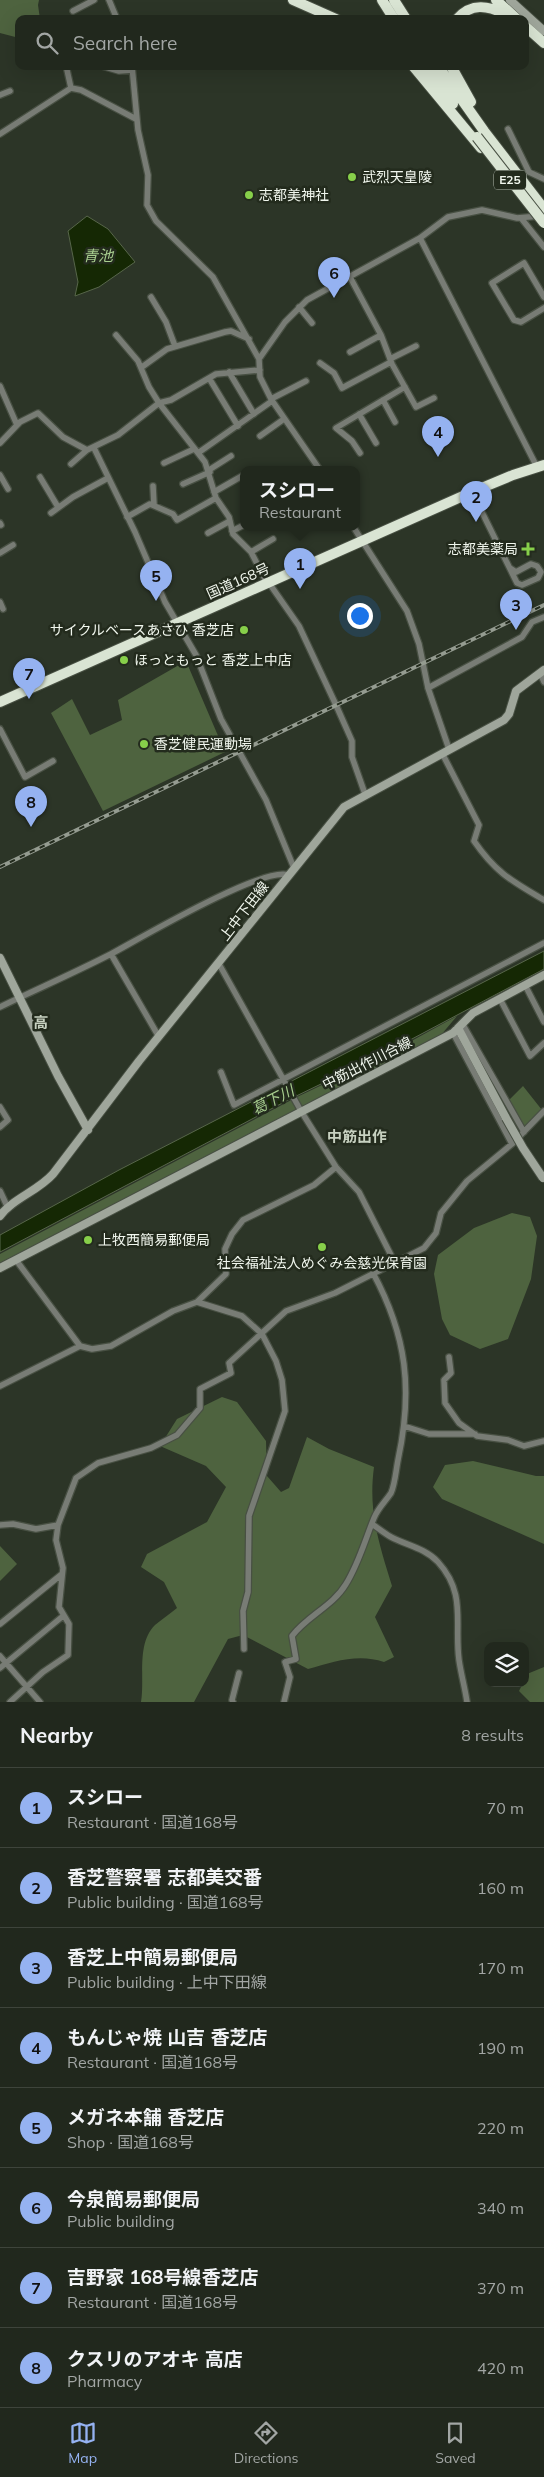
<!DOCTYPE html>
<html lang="en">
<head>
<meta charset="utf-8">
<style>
  body { margin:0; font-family:Mulish,"Noto Sans JP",sans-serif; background:#293026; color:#f1f3f6 }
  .controls { position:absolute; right:15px; bottom:15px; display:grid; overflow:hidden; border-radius:10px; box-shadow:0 5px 20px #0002 }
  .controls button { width:45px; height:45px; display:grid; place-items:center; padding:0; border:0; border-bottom:1px solid #3e443b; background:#21281d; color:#f1f3f6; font:25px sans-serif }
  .you { position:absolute; left:359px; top:615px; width:18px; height:18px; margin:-12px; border:4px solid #fff; border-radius:50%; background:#1a73e8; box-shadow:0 0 0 8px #1a73e833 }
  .badge { display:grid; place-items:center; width:32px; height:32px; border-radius:50%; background:#95b2f1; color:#111; font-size:16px; font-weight:700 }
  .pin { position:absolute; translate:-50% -41px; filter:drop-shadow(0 1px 2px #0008) }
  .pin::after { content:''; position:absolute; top:26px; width:18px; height:15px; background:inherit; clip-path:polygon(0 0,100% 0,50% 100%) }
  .popup { position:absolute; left:240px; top:466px; width:120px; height:65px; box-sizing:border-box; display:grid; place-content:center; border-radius:10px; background:#21281d; filter:drop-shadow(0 1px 4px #0005); font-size:16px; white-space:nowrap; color:#a2a6a4 }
  .popup b { font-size:19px; color:#f1f3f6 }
  .popup::after { content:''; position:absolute; left:50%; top:100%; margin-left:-10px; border:10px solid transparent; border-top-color:#21281d }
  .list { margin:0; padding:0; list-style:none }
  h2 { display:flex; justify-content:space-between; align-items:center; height:65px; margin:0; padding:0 20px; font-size:21px }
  h2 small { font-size:16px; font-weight:400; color:#a2a6a4 }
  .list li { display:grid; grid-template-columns:32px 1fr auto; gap:15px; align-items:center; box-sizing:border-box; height:80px; padding:0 20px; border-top:1px solid #3e443b }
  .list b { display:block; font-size:19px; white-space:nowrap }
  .list p { margin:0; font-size:16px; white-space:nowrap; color:#a2a6a4 }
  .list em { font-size:16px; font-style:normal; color:#a2a6a4 }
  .icon { flex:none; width:28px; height:28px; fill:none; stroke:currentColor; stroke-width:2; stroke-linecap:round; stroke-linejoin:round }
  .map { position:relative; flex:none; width:544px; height:1702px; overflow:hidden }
  .search { position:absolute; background:#21281d; box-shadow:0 5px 20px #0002; left:15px; right:15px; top:15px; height:55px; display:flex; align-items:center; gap:12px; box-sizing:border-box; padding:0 18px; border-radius:10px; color:#a2a6a4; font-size:19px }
  .sheet { height:705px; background:#21281d }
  nav { display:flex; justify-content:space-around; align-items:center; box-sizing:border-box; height:70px; border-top:1px solid #3e443b; background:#21281d; font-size:14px; color:#a2a6a4 }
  nav a { display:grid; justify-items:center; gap:2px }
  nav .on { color:#95b2f1 }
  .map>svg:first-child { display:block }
  .green { fill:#4e633f }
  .water { fill:#152804; stroke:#57664a }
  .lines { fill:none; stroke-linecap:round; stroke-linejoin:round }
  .street-casing { stroke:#485043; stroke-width:8 }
  .secondary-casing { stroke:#485043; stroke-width:10 }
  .highway-casing { stroke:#485043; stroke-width:12 }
  .street { stroke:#787c75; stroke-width:5.5 }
  .secondary { stroke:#9fa69b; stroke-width:8 }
  .highway { stroke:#d9e4d3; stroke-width:10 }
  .rail-casing { stroke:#949b90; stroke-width:4 }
  .rail { stroke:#232b1d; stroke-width:2; stroke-dasharray:5.5; stroke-linecap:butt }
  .secondary-bridge-casing { stroke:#485043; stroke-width:10; stroke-linecap:butt }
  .highway-bridge-casing { stroke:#485043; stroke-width:12; stroke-linecap:butt }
  .secondary-bridge { stroke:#9fa69b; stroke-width:8 }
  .highway-bridge { stroke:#d9e4d3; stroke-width:10 }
  .poi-dot { fill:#87cf4a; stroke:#232b1d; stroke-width:2 }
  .labels { text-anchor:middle; stroke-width:5; stroke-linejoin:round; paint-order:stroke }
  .shield { fill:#232b1d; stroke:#b3baaf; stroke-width:1 }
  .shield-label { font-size:12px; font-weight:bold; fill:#f1f7ee }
  .poi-label { font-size:14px; fill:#f1f7ee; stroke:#232b1d; text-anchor:start }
  .street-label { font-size:14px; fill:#f1f7ee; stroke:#232b1d }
  .water-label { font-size:15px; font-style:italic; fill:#a8ce8f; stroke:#232b1d }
  .neighbourhood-label { font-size:15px; font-weight:bold; fill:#c7d1c0; stroke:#232b1d }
</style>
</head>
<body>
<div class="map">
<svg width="544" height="1702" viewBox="0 0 544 1702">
  <rect width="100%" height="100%" fill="#2c3527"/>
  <path class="green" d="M0 0H39L38 5 40 19H19V38L0 33Z
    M186 661 225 752 103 811 51 713 72 699 90 735 122 720 118 700Z
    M457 1016 441 1035 6 1263H0V1254L297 1097 395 1050Z
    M523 1086 542 1110 524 1128 509 1100Z
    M512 1213 530 1217 537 1236 531 1279 508 1339 480 1349 450 1335 442 1319 434 1274 438 1255 474 1228Z
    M222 1397 237 1402 266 1441 267 1476 281 1492 289 1488 307 1437 329 1449 374 1467C368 1512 379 1543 392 1586L375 1617 394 1657 384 1662C358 1653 333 1662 308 1669L243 1635 228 1639 194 1702H141C145 1678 136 1644 155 1625 162 1619 170 1614 177 1608L164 1582 141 1567 147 1554 207 1522 226 1487 206 1466 160 1446 177 1419Z
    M473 1461 536 1476H544V1544L442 1499 433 1487 445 1465Z
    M0 1546 17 1564 0 1581Z
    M544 1667V1702H530L519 1691 523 1683H525L527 1674Z"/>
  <path class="water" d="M87 216 108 229 135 262 99 287 75 296 78 282 68 231Z
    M544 951V969L393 1049 288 1100 0 1252V1235L119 1170Z"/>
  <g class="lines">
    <g class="street-casing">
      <path id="street" d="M109 0 117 19
        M73 11 94 0
        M68 66 67 70 71 88
        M102 66 119 71 132 70
        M132 66 138 130 148 175 147 205 156 221 213 277 259 359 260 377 271 399 320 470
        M0 95 10 91
        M508 129 529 172 544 179
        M0 134 71 88 81 90 136 119
        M521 218 544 247
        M420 238 537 467
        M350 277 381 335 392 364 416 407 434 398
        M151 297 166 322 175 346
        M544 297 524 263 492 283 514 320 521 322 544 308
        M299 307 312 323
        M116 335 138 361 149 387 159 403 205 462 216 498 229 517 233 534 251 552 267 583
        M350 352 381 335
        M259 359 285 322 307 300 420 238 448 217 482 210 517 218 539 216
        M390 359 416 346
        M320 363 334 373 342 388 391 362
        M142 367 167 349 225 332 231 331 249 339
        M229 372 254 414
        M209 378 238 426
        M0 386 17 425
        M271 399 306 381
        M383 400 395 422
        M359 414 376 443
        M260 436 284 419
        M0 443 20 422 38 413 63 437 87 450 118 435 159 403 171 400 216 374 260 370
        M94 448 135 532 165 602 196 655 221 719 266 800 294 868
        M198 453 272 401
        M360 453 352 441 336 428 405 387
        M164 463 194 449
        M71 464 87 450
        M209 470 231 456
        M0 475 8 489
        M40 477 58 507
        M183 484 210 472
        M153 486 154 505
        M214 492 242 476 244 479
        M472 492 517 583 522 585 538 578 541 572 537 566 531 564 516 572 510 568
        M51 513 73 497 108 478
        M127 517 150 504 173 514 177 520 216 498
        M0 523 1 525
        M354 528 407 611 419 644 428 688 449 749
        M232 531 244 525
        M208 533 230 521
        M251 552 273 539
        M0 553 13 545
        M269 583 299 626 336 705 352 741V757L365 794
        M0 602 3 609
        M540 673 544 682
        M428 688 522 637 532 622 544 617
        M0 729 25 777 53 761
        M442 753 479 825 474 841C496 873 512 881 544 900
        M111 954 159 1037
        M219 964 301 1111 336 1167 359 1192 395 1263
        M525 985 544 1022
        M500 999 530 1056 544 1043
        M0 1007C37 989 74 973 111 954 139 939 263 866 288 875
        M462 1023 524 1132
        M453 1033 512 1144
        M221 1072 234 1105 544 943
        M0 1107 8 1120 0 1127
        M0 1191 8 1208
        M16 1260 80 1346 92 1349 111 1346 173 1311 197 1302 242 1316 262 1334 276 1361 282 1380 285 1411 249 1516 248 1592 243 1611 244 1649
        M197 1302 226 1274 225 1249 232 1234 243 1220 314 1185 336 1167
        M449 1357 451 1373 444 1380 445 1403 459 1423 477 1436 508 1440 524 1446 544 1441
        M0 1386 80 1346
        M404 1426 429 1434H475
        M372 1524C378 1528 384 1533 391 1537 406 1545 425 1548 438 1562 467 1594 454 1623 459 1660 461 1674 465 1688 467 1702
        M0 1525 13 1524 36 1529 58 1525
        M0 1624 62 1574
        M0 1656 40 1702
        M0 1668 63 1616
        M10 1702 43 1672 68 1655 69 1624 59 1607 63 1568 56 1540 58 1525 76 1478 98 1463 151 1448 177 1435 200 1408V1389L231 1373 229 1363 286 1311 335 1293 424 1248 436 1233 441 1213 467 1181 512 1144 544 1111
        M233 1702 232 1700 239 1673
        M284 1702 290 1677 285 1662 296 1659 292 1636C307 1616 333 1606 346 1584 359 1563 365 1540 374 1518 378 1508 385 1502 391 1493 395 1484 396 1470 398 1460 413 1390 407 1336 373 1273"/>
    </g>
    <g class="secondary-casing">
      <path id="secondary" d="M510 0 544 31
        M0 958 58 1076 88 1130
        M458 1028 506 1118
        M0 1216C12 1199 38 1191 53 1174L139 1061 344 807 504 720 509 714 516 691 544 670
        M0 1268 453 1033 473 1013 544 975"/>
    </g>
    <g class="highway-casing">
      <path id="highway" d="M293 0 336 19
        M382 0 394 19
        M394 0 406 19
        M496 0 517 19
        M457 19C471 3 487 5 504 14
        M525 26 544 43
        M413 66 481 148
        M426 66 453 104
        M438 66 484 131 544 209
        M451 66 471 102
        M0 702 472 492 513 475 544 465"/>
    </g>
    <use href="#street" class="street"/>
    <use href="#secondary" class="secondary"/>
    <use href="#highway" class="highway"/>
    <g class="rail-casing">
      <path id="rail" d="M0 867 544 605"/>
    </g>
    <use href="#rail" class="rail"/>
    <g class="secondary-bridge-casing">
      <path id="secondary-bridge" d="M506 1118 523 1148 543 1178"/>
    </g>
    <g class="highway-bridge-casing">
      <path id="highway-bridge" d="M477 137 544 223"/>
    </g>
    <use href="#secondary-bridge" class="secondary-bridge"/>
    <use href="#highway-bridge" class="highway-bridge"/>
  </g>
  <g class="poi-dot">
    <circle cx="352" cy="177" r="5"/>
    <circle cx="249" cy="195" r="5"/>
    <path d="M525.5 541.5h5v5h5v5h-5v5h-5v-5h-5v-5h5z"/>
    <circle cx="244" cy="630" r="5"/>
    <circle cx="124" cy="660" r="5"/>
    <circle cx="144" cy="744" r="5"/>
    <circle cx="88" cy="1240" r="5"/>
    <circle cx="322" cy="1247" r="5"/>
  </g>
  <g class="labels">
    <rect class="shield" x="494" y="170.5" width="32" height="19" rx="4"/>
    <g class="shield-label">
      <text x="510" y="184">E25</text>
    </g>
    <g class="poi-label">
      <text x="362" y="182">武烈天皇陵</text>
      <text x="259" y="200">志都美神社</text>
      <text x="518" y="554" text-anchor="end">志都美薬局</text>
      <text x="234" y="635" text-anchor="end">サイクルベースあさひ 香芝店</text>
      <text x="134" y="665">ほっともっと 香芝上中店</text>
      <text x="154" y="749">香芝健民運動場</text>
      <text x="98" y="1245">上牧西簡易郵便局</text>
      <text x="322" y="1268" text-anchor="middle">社会福祉法人めぐみ会慈光保育園</text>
    </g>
    <g class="street-label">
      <text transform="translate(238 581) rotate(-24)" y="5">国道168号</text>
      <text transform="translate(244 911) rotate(-52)" y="5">上中下田線</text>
      <text transform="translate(367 1063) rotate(-27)" y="5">中筋出作川合線</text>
    </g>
    <g class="water-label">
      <text x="98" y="261">青池</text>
      <text transform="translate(273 1100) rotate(-27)" y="5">葛下川</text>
    </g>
    <g class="neighbourhood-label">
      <text x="41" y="1028">高</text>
      <text x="357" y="1142">中筋出作</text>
    </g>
  </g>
</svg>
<div class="controls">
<button><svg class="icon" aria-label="layers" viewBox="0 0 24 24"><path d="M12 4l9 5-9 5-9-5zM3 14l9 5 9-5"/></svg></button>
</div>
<div class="you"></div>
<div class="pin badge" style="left:300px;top:589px">1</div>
<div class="popup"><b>スシロー</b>Restaurant</div>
<div class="pin badge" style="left:476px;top:522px">2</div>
<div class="pin badge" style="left:516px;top:630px">3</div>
<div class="pin badge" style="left:438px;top:457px">4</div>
<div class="pin badge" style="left:156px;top:601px">5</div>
<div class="pin badge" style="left:334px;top:298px">6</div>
<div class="pin badge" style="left:29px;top:699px">7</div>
<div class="pin badge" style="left:31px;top:827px">8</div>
<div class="search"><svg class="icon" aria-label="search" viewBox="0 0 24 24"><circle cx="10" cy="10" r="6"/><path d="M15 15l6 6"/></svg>Search here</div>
</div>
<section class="sheet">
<h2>Nearby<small>8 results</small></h2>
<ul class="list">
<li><span class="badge">1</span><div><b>スシロー</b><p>Restaurant · 国道168号</p></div><em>70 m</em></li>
<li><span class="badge">2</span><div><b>香芝警察署 志都美交番</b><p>Public building · 国道168号</p></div><em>160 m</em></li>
<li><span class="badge">3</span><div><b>香芝上中簡易郵便局</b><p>Public building · 上中下田線</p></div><em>170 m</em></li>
<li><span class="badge">4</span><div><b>もんじゃ焼 山吉 香芝店</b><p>Restaurant · 国道168号</p></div><em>190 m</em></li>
<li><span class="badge">5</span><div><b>メガネ本舗 香芝店</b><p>Shop · 国道168号</p></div><em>220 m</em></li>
<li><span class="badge">6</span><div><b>今泉簡易郵便局</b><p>Public building</p></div><em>340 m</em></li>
<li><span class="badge">7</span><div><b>吉野家 168号線香芝店</b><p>Restaurant · 国道168号</p></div><em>370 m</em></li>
<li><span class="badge">8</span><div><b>クスリのアオキ 高店</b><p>Pharmacy</p></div><em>420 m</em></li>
</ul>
</section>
<nav>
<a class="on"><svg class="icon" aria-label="map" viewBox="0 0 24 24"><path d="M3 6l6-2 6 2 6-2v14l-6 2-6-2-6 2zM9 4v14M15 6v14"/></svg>Map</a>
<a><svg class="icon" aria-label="directions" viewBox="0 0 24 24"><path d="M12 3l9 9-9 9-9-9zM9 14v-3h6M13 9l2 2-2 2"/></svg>Directions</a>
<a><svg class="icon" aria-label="saved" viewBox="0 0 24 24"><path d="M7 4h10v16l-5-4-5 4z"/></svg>Saved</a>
</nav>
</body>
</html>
